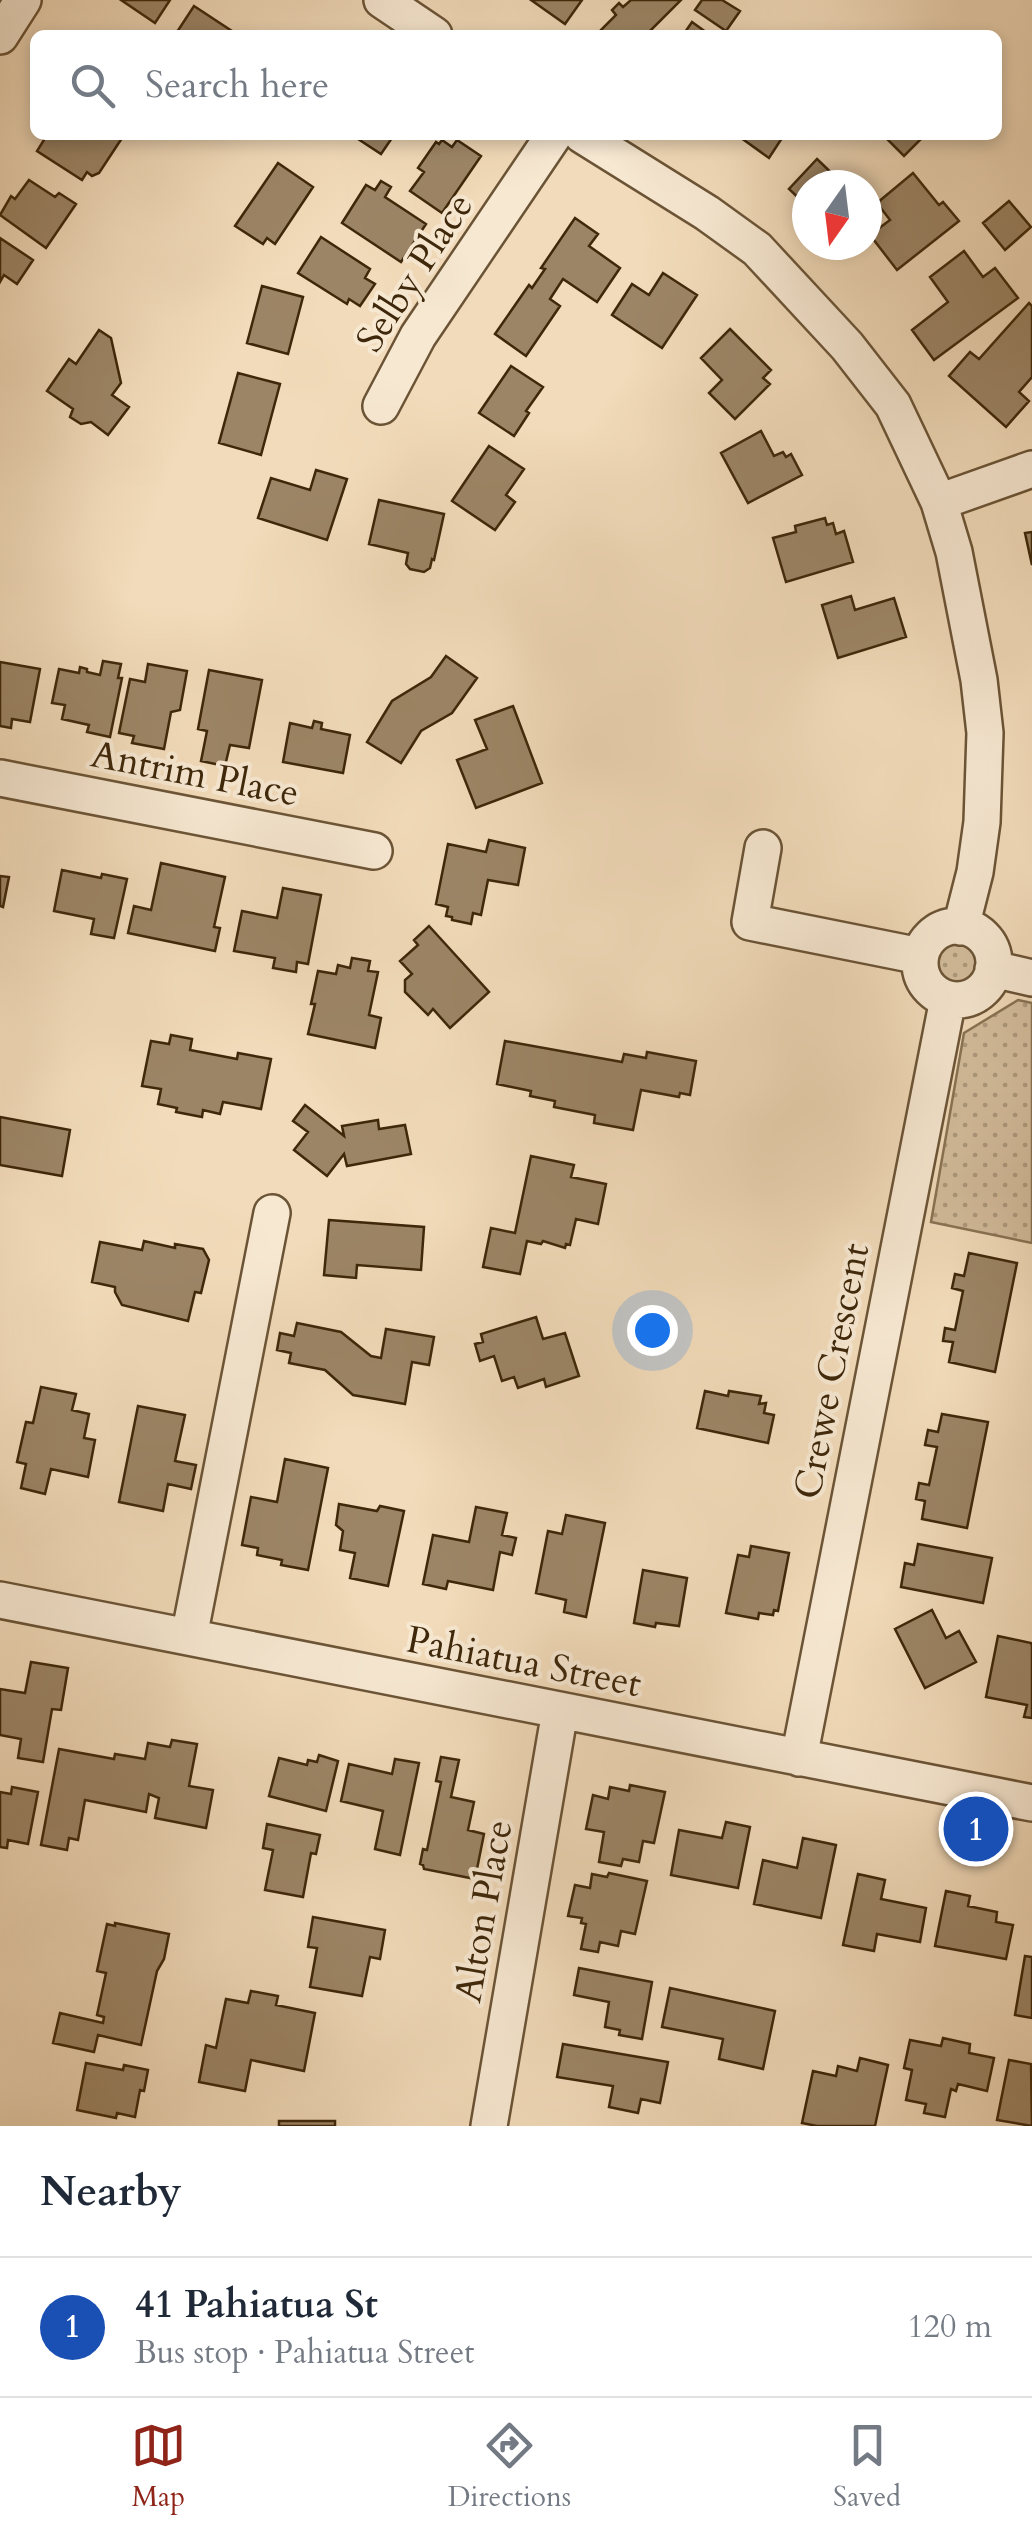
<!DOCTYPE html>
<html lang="en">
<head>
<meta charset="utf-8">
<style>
  body { margin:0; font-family:Cardo,serif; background:#f2f2f3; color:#1f2937 }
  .compass { position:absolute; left:792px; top:170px; width:90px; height:90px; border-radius:50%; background:#fff; box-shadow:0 5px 15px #0003; rotate:194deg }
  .you { position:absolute; left:652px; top:1330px; width:35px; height:35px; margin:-25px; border:8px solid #fff; border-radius:50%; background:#1a73e8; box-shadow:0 0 0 15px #1a73e833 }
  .badge { display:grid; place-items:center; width:65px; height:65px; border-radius:50%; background:#8f2418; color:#fff; font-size:32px; font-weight:700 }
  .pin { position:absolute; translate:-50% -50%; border:5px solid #fff; box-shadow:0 2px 10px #0006 }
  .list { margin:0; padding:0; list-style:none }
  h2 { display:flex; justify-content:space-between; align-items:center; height:130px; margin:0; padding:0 40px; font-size:42px }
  h2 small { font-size:32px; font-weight:400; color:#747a83 }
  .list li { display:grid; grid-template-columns:65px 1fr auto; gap:30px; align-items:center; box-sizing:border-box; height:140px; padding:0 40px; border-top:2px solid #e0e1e3 }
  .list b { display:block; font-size:38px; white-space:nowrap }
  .list p { margin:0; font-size:32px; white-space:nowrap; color:#747a83 }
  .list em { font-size:32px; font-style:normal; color:#747a83 }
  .icon { flex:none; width:55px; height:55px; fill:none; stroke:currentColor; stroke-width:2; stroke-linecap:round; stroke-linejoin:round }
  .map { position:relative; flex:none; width:1032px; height:2126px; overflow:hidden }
  .search { position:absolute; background:#fff; box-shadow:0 5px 15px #0003; left:30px; right:30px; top:30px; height:110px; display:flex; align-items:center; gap:25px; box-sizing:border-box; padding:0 35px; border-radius:15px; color:#747a83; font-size:38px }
  .sheet { height:270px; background:#fff }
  nav { display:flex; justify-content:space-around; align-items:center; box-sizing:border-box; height:140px; border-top:2px solid #e0e1e3; background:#fff; font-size:28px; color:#747a83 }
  nav a { display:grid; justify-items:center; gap:5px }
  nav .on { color:#8f2418 }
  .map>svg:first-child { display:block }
  .green { fill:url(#green-dots); stroke:#887253; stroke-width:2.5 }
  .building { fill:#9c8566; stroke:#3e270a; stroke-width:2.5 }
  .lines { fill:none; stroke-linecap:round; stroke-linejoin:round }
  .minor-casing { stroke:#6b5436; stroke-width:40 }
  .minor { stroke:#f7e8d2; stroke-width:35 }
  .labels { text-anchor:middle; stroke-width:8; stroke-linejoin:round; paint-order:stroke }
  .street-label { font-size:38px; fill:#3e270a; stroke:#f7e8d2 }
</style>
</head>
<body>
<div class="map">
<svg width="1032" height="2126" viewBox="0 0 1032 2126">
  <defs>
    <pattern id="green-dots" width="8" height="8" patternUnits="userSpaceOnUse" patternTransform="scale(2.5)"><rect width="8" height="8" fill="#d3bc9c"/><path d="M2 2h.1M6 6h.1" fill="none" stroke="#ad997d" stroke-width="1.8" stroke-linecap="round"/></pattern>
  </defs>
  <rect width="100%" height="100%" fill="#f2dbba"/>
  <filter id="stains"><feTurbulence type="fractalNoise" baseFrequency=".002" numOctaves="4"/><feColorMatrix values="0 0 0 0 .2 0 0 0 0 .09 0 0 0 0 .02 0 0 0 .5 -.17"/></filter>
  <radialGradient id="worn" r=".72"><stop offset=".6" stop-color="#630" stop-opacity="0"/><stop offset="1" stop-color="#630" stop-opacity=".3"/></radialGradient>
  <path class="green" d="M933 964a23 23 0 1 1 46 0a23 23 0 1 1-46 0Z
    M1018 1000 1032 1003V1243L931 1222 964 1033Z"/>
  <path class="building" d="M121 0H170L155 23Z
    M531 0H582L565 24Z
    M631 0H681L646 35H596L616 15 612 10 619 3 623 7Z
    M702 0H722L740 11 726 31 695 10Z
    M194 6 238 35H175Z
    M692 22 710 35H683Z
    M47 135 66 136 124 135 99 173 92 176 87 172 82 180 37 151Z
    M352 135H394L381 154Z
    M737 135H784L769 158Z
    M883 135H925L904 156Z
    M442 140 452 147 457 140 481 156 442 213 410 191 424 172 418 168 436 142 439 144Z
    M817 159 844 185H807V206L789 189Z
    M278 163 313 187 275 244 267 238 263 244 235 226Z
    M913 173 939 205 943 202 959 221 897 270 870 235 890 220 877 203Z
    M29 180 55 197 59 193 76 204 46 248 0 215 11 196 15 199Z
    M381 181 391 187 385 197 426 224 401 262 342 223 366 185 375 190Z
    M1009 201 1031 227 1005 250 983 223Z
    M575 218 598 234 589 246 620 268 597 302 563 279 550 299 560 306 526 356 495 334 529 285 532 288 545 269 541 268Z
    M321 237 370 269 365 278 375 284 360 306 349 299 347 304 298 273Z
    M0 238 33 260 17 284 4 275 0 282Z
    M964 251 983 277 995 268 1018 298 934 360 912 330 948 302 930 277Z
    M663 273 697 295 662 348 612 315 632 284 649 295Z
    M262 286 303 297 288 354 247 343Z
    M1029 303 1032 306V377L1019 392 1029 401 1006 427 949 376 970 352 979 359Z
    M730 329 771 370 763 378 770 384 735 419 709 393 722 380 701 358Z
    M99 330 111 338 121 383 112 395 129 407 108 435 91 422 81 424 70 417 73 409 47 391 69 359 76 364Z
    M511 366 543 387 526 411 529 413 514 436 479 413Z
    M238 373 280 384 261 455 219 443Z
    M761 431 774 456 783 452 786 457 791 454 802 475 748 503 721 453Z
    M489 446 524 469 506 495 515 502 495 530 452 501Z
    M316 470 347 479 327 540 258 518 271 478 310 490Z
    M379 500 444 514 434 560 432 559 430 568 424 572 410 569 406 564 408 553 369 544Z
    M825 518 827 525 833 523 836 534 844 531 853 562 786 582 773 538 796 532 795 526Z
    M1032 532V565L1025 533Z
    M851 596 855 610 894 598 906 637 838 658 822 605Z
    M446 656 477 678 452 713 421 731 401 763 367 742 392 701 431 677Z
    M103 661 121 664 118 678H122L110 737 87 732 89 725 62 719 65 705 52 703 59 669 79 673 80 667 87 669V672L100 675Z
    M0 662 40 669 30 722 12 719 11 728 0 726Z
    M148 664 187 671 180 710 171 712 164 749 132 743 134 736 119 733 130 679 145 682Z
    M209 670 262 680 249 748 230 745 225 766 201 761 207 731 198 729Z
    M513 706 542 783 476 808 457 760 487 749 475 720Z
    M314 721 322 723 321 729 350 735 343 773 283 762 290 723 312 728Z
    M489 840 525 848 518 885 488 880 481 915 473 913 471 924 452 920V917L446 916 448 907 436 904 448 844 486 852Z
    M161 863 225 877 214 927 220 928 215 951 128 933 134 906 151 910Z
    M62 870 101 878 102 874 127 879 114 938 91 934 94 919 54 911Z
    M0 876 9 877 3 907 0 906Z
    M283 888 321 895 308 964 297 962 296 972 273 968 275 958 234 951 242 911 277 918Z
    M429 926 489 992 450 1028 433 1009 428 1015 405 992V980L412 974 400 961 418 945 414 940Z
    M352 958 370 961 368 971 378 972 369 1015 381 1018 375 1048 308 1034 315 1004H311L318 971 336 974 338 965 350 968Z
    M171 1035 192 1039 190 1050 237 1059 238 1053 271 1059 261 1109 223 1102 220 1114 203 1110 202 1117 176 1112 177 1108 158 1104 161 1089 142 1086 151 1041 169 1044Z
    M505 1041 622 1062 624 1054 646 1058 647 1052 696 1061 690 1095 680 1093 679 1097 641 1090 633 1130 594 1123 595 1115 554 1107 555 1101 530 1096 531 1091 497 1084Z
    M305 1105 344 1136 342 1126 378 1120 379 1129 405 1125 411 1154 347 1166 344 1154 327 1176 294 1150 308 1132 293 1121Z
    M0 1117 70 1130 62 1176 0 1165Z
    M531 1156 574 1165 571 1177 606 1184 598 1224 576 1219 570 1245 566 1244 565 1248 543 1241 541 1244 527 1241 520 1274 483 1267 491 1228 515 1233Z
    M329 1220 424 1227 421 1270 357 1265 356 1278 324 1275Z
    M144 1241 175 1248V1244L203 1249 209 1260 201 1293 195 1292 188 1321 122 1305 115 1292V1287L92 1282 100 1242 142 1250Z
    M969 1253 1017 1263 995 1372 949 1362 953 1342 943 1341 945 1328 955 1330 963 1291 952 1288 955 1274 964 1276Z
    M536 1317 543 1339 565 1333 579 1376 546 1387 544 1379 518 1388 514 1377 502 1381 494 1356 480 1361 475 1344 483 1342 481 1334Z
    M297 1323 341 1332 371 1356 381 1358 386 1329 434 1337 429 1365 412 1362 405 1404 353 1395 325 1370 289 1363 291 1353 277 1350 280 1333 294 1336Z
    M41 1387 76 1394 72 1410 89 1414 84 1438 95 1440 88 1477 51 1469 45 1494 21 1488 26 1464 17 1462 26 1422 33 1423Z
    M705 1391 728 1396 729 1391 761 1396 759 1404 766 1403 764 1413 774 1415 768 1443 697 1428Z
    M138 1406 185 1415 175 1461 196 1465 191 1489 168 1484 163 1511 119 1502Z
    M942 1414 988 1422 967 1528 922 1519 925 1501 916 1499 919 1483 929 1485 937 1447 925 1445 928 1430 938 1432Z
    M285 1459 328 1468 308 1570 281 1565 282 1560 257 1555 258 1548 242 1545 251 1497 277 1502Z
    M339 1504 377 1511 380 1506 404 1511 388 1586 350 1578 355 1553 340 1550 343 1531 336 1525Z
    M476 1507 507 1513 502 1535 516 1538 512 1555 500 1552 493 1590 448 1581 446 1589 423 1584 433 1535 469 1542Z
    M566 1515 605 1523 586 1617 564 1612 566 1600 536 1593 548 1531 562 1534Z
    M918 1544 992 1558 983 1603 901 1587 905 1563 914 1565Z
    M751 1546 789 1553 778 1611 774 1610 773 1615 759 1613 758 1619 726 1613 738 1555 749 1557Z
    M643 1570 687 1578 679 1626 656 1623 655 1627 634 1623Z
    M932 1610 946 1638 959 1631 976 1662 925 1688 895 1629Z
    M998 1636 1031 1643 1032 1646V1718L1024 1717 1027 1705 986 1697Z
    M31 1662 68 1668 61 1710 52 1709 43 1762 18 1758 21 1739 0 1735V1689L25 1693Z
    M172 1740 197 1744 189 1786 213 1790 206 1828 155 1818 159 1798 149 1794 146 1812 85 1800 78 1840 69 1838 67 1850 41 1845 59 1749 114 1759 115 1754 145 1759 148 1743 170 1747Z
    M319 1755 338 1761 326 1811 269 1796 279 1758 307 1765 308 1760 317 1762Z
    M441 1757 459 1760 451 1797 474 1802 468 1830 484 1834 475 1879 424 1869 423 1865 420 1864 423 1849 427 1850 441 1782 436 1781Z
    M395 1759 419 1763 400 1855 375 1849 383 1811 341 1801 349 1764 392 1774Z
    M630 1785 665 1792 654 1843 643 1841 639 1862 623 1859 621 1866 599 1862 604 1832 586 1829 593 1795 608 1799 610 1787 629 1791Z
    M12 1787 38 1792 28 1844 8 1840 7 1848 0 1847V1792L11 1794Z
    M726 1822 750 1827 738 1888 671 1875 679 1830 722 1838Z
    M267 1824 320 1835 316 1854 311 1853 303 1897 265 1890 273 1850 263 1848Z
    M803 1838 836 1845 821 1918 754 1904 763 1860 797 1868Z
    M609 1873 647 1881 635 1934 621 1931 618 1946 600 1942 598 1952 581 1949 586 1924 581 1923 582 1918 568 1916 575 1885 590 1888 592 1874 607 1877Z
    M858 1874 885 1880 881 1899 926 1908 920 1942 877 1934 874 1951 843 1945Z
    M946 1891 970 1896 968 1906 997 1912 996 1922 1013 1925 1006 1959 935 1946Z
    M313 1917 385 1930 380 1959 370 1957 362 1996 310 1987 317 1948 308 1947Z
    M115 1923 169 1934 164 1959 157 1971 141 2045 98 2035 94 2052 53 2043 60 2013 103 2023 104 2017 97 2015 106 1973 97 1971 107 1924 115 1926Z
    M1025 1956 1032 1957V2018L1015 2015Z
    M579 1968 652 1982 642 2039 619 2035 620 2030 605 2027 609 2002 574 1995Z
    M670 1988 775 2011 763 2069 719 2059 723 2039 662 2027Z
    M251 1991 278 1996 276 2005 315 2013 304 2071 251 2060 245 2091 199 2082 206 2045 216 2048 226 1999 248 2003Z
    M943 2038 970 2044 969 2053 994 2058 987 2091 958 2084 956 2091 951 2089 945 2117 924 2113 926 2104 906 2100 912 2070 904 2068 910 2040 941 2046Z
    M563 2044 668 2062 660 2103 641 2099 638 2113 609 2107 613 2086 557 2077Z
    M860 2058 888 2065 875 2126H817L802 2123 813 2071 836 2076 838 2066 857 2071Z
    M1009 2060 1031 2064 1032 2126 997 2120Z
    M86 2063 123 2070 124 2065 148 2070 144 2091 140 2090 135 2117 117 2113 116 2118 77 2110Z
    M279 2121H335V2126H279Z"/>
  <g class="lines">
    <g class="minor-casing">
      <path id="minor" d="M382 0 434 35
        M0 36 23 0
        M582 135 707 213 757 249 847 346 893 405 939 502 954 552 979 680 985 733 982 822 975 872 961 927
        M381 406 418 336 554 135
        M939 502 1032 469
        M0 778 374 851
        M763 848 750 922 920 956
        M920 963a37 37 0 1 1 74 0a37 37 0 1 1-74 0Z
        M993 969 1032 978
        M0 1600 1032 1803
        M189 1637 272 1213
        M799 1758 948 999
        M489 2126 560 1711"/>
    </g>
    <use href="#minor" class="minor"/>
  </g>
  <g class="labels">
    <g class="street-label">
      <text transform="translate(414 272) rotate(-57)" y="13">Selby Place</text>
      <text transform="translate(195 773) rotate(11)" y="13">Antrim Place</text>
      <text transform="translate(831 1371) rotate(-79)" y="13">Crewe Crescent</text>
      <text transform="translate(524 1661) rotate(11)" y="13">Pahiatua Street</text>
      <text transform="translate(483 1911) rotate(-80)" y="13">Alton Place</text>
    </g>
  </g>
  <rect width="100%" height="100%" filter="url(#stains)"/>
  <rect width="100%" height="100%" fill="url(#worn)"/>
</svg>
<svg class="compass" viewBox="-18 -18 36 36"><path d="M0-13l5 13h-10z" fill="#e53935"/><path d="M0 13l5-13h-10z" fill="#747a83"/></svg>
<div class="you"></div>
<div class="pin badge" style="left:976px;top:1829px;background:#1a4fb4">1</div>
<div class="search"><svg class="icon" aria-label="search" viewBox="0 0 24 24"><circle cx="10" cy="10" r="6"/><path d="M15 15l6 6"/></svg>Search here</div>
</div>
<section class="sheet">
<h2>Nearby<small></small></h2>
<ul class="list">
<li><span class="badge" style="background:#1a4fb4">1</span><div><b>41 Pahiatua St</b><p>Bus stop · Pahiatua Street</p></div><em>120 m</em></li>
</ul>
</section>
<nav>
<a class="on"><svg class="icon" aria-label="map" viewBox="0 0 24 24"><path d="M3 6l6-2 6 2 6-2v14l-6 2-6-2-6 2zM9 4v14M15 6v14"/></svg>Map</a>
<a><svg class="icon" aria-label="directions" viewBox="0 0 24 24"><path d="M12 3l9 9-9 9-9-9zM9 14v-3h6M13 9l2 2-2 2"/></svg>Directions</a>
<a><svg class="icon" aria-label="saved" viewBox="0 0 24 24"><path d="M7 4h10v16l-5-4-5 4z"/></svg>Saved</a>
</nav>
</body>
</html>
